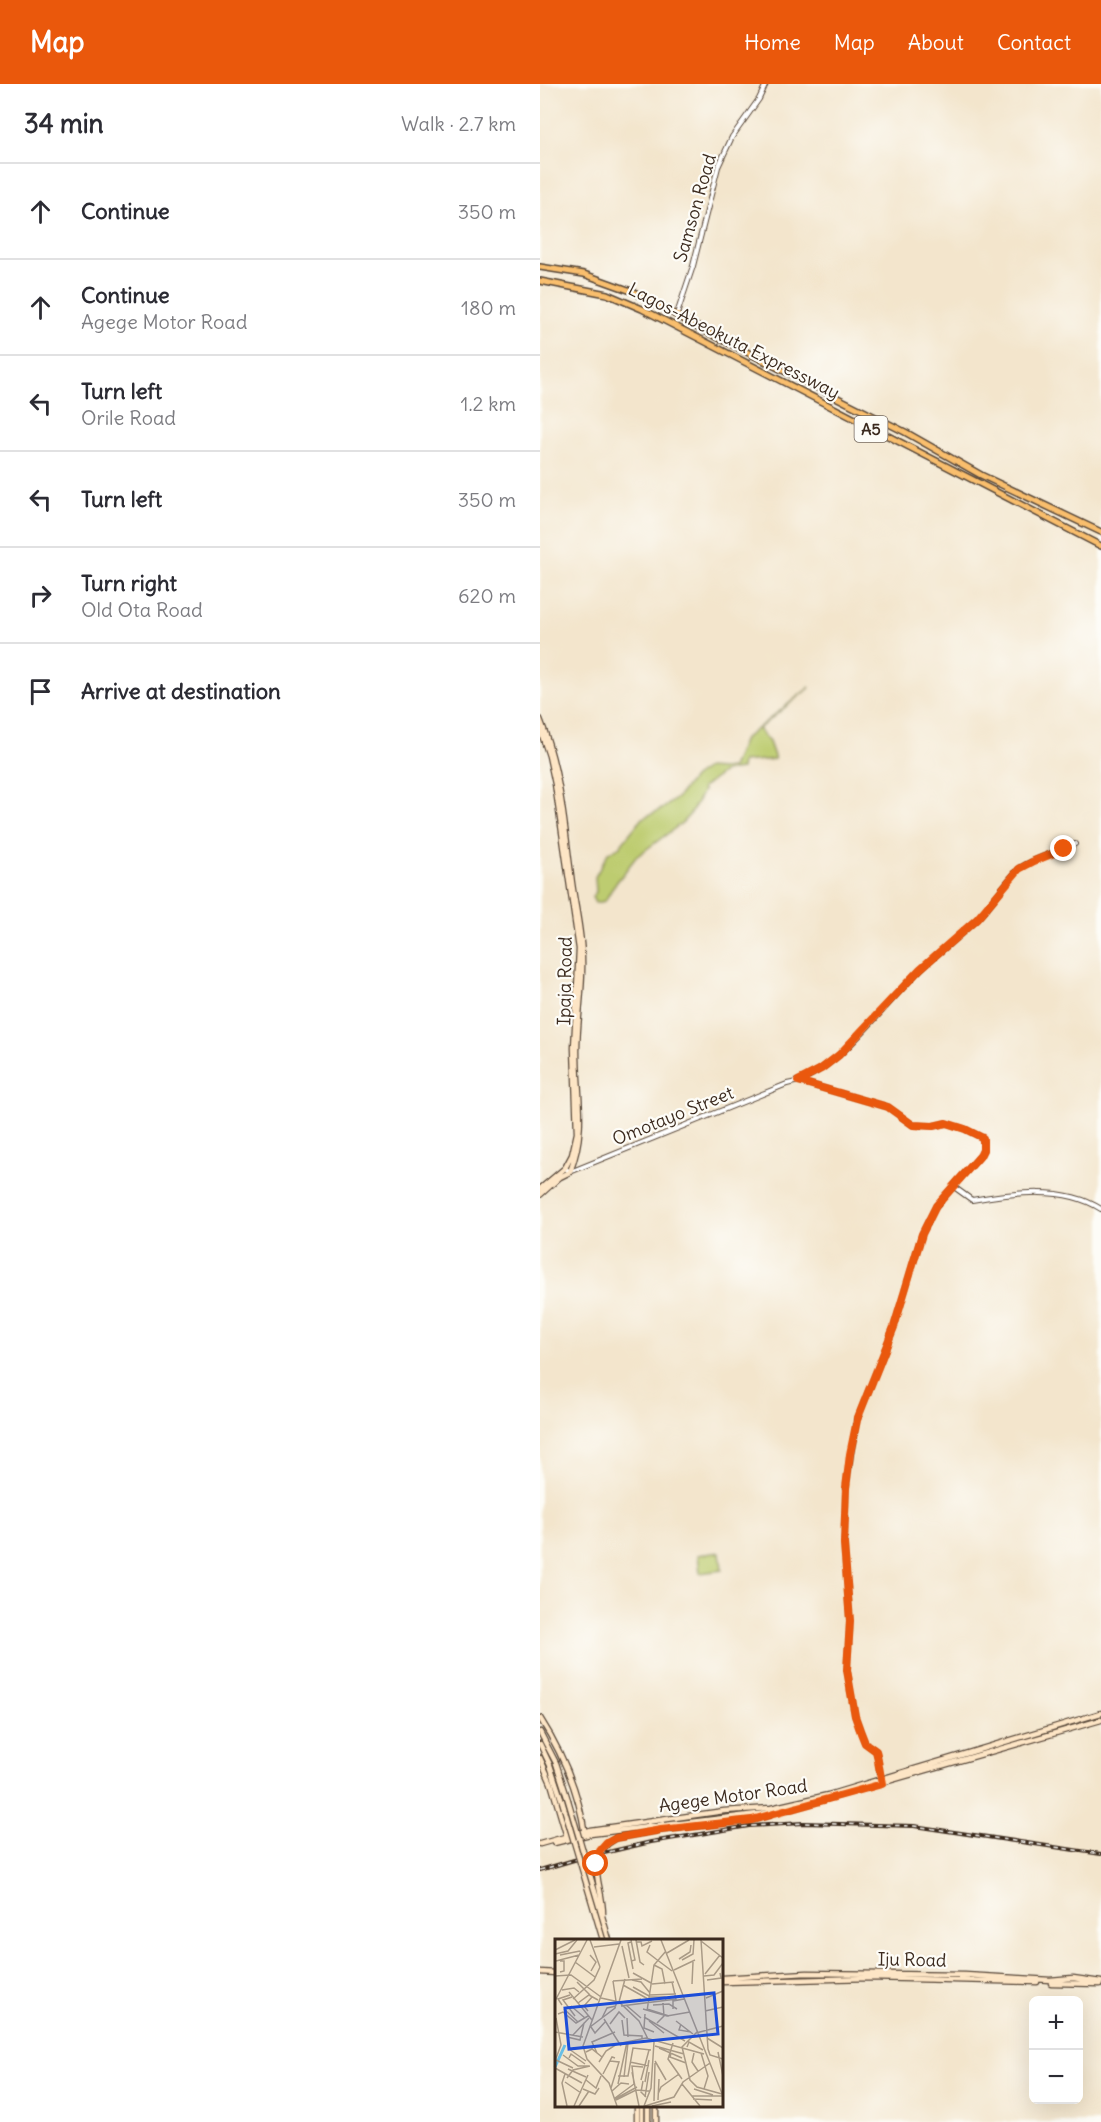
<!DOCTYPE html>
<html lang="en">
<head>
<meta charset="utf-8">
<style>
  body { margin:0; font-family:Delius,sans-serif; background:#f7f7f7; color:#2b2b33 }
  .controls { position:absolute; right:18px; bottom:18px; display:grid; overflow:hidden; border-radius:9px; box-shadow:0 6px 24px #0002 }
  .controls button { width:54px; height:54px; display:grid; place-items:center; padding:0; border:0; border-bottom:2px solid #e1e1e2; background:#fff; color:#2b2b33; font:30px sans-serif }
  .stop { position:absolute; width:18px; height:18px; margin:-14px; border:4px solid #ea580c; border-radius:50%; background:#fff }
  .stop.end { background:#ea580c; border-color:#fff; box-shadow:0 2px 6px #0008 }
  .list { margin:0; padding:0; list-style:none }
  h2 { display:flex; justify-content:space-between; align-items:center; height:78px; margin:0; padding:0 24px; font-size:26px }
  h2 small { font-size:20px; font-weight:400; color:#7c7c81 }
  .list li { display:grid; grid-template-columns:39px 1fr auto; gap:18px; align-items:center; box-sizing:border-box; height:96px; padding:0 24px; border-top:2px solid #e1e1e2 }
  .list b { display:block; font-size:22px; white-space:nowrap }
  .list p { margin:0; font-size:20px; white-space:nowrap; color:#7c7c81 }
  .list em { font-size:20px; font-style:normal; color:#7c7c81 }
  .icon { flex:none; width:33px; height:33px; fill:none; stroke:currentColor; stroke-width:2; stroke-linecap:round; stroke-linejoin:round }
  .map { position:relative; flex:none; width:561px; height:2038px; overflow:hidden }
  header { display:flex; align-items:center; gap:36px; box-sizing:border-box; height:84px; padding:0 30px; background:#ea580c; color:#fff }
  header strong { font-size:28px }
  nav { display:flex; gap:33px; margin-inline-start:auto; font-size:21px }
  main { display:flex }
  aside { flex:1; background:#fff }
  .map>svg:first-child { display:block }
  .green { fill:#bdcc6f; stroke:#7c7b46; stroke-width:1.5 }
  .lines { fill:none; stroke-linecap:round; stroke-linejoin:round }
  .tertiary-casing { stroke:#574638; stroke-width:6 }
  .secondary-casing { stroke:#574638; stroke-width:7 }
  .trunk-casing { stroke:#574638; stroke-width:8 }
  .tertiary { stroke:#fff; stroke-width:4 }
  .secondary { stroke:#fde5c5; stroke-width:4.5 }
  .trunk { stroke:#f9be6d; stroke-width:5 }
  .rail-casing { stroke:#3b2a1e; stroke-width:4 }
  .rail { stroke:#fdfcf7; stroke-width:1.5; stroke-dasharray:4.5; stroke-linecap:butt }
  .secondary-bridge-casing { stroke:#574638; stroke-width:7; stroke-linecap:butt }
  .secondary-bridge { stroke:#fde5c5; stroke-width:4.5 }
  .route { stroke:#ea580c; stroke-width:8 }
  .labels { text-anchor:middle; stroke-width:4.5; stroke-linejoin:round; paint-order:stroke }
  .shield { fill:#fdfcf7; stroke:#75695f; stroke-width:1.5 }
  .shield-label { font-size:16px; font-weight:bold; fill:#3b2a1e }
  .street-label { font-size:18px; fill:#3b2a1e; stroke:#fdfcf7 }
  .inset-river { fill:none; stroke:#68bee5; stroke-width:3 }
  .inset-road { fill:none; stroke:#a99a86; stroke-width:1.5 }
  .view { fill:#1d4ed8; fill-opacity:0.15; stroke:#1d4ed8; stroke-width:3 }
  .inset-edge { fill:none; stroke:#3b2a1e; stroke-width:3 }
</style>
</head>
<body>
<header>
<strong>Map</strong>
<nav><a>Home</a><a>Map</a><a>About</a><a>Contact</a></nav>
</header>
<main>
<aside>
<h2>34 min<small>Walk · 2.7 km</small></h2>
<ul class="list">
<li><svg class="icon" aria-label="ahead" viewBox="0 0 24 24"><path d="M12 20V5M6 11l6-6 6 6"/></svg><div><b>Continue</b></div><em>350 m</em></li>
<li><svg class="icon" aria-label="ahead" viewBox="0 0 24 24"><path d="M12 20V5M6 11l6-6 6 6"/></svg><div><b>Continue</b><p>Agege Motor Road</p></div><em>180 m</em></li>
<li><svg class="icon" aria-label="left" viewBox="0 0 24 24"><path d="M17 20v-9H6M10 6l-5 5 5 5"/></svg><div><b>Turn left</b><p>Orile Road</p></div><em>1.2 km</em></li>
<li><svg class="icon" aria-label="left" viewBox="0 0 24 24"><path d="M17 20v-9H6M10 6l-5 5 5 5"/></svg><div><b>Turn left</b></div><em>350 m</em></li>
<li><svg class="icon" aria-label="right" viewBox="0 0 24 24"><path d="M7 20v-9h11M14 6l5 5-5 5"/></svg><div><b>Turn right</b><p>Old Ota Road</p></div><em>620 m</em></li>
<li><svg class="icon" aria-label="arrive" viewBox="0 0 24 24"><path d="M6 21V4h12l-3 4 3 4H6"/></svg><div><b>Arrive at destination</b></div></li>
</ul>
</aside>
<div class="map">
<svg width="561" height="2038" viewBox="0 0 561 2038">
  <rect width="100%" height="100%" fill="#fdfcf7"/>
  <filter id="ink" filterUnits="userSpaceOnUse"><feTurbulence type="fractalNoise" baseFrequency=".0167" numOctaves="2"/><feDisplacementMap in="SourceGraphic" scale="12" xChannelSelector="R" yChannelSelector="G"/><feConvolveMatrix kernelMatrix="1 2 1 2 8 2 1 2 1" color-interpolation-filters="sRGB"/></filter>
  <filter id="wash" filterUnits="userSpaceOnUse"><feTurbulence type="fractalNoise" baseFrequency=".008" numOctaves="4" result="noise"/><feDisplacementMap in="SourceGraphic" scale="24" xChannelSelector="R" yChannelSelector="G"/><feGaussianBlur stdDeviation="1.35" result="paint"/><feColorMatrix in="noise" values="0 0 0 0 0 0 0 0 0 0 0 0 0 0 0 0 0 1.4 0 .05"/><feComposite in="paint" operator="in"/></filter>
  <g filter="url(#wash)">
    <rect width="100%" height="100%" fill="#f3e5cc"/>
    <path class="green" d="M270 603 218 645 229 658 235 675 202 678 201 685 185 687 162 704 163 707 151 729 142 739 96 773 73 803 65 817 55 819 52 813 56 808 55 793 68 769 79 763 102 734 122 725 137 714 154 693 167 684 182 685 192 684 204 655Z
      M180 1468 182 1486 160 1489 158 1471Z"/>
  </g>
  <g filter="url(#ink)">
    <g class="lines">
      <g class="tertiary-casing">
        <path id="tertiary" d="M137 230 153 182 178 83 192 53 219 15 226 0
          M258 997 348 1023 373 1041 393 1042 406 1039 425 1045 443 1054V1066L440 1072 396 1122 382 1150 354 1243 317 1336 311 1370 306 1404 304 1459 310 1537 307 1586 315 1632 325 1659 336 1667 337 1671 341 1695
          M25 1084 30 1088 247 1000C299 989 343 921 381 885 401 866 423 850 442 830 455 816 466 796 480 784 496 773 518 768 535 760
          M414 1103 432 1116C472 1109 525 1101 561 1125"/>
      </g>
      <g class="secondary-casing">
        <path id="secondary" d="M0 635C20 685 24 738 31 791 34 819 42 847 42 876 43 906 37 937 37 967 37 1012 47 1044 30 1088L20 1093 0 1111
          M0 645 9 672 15 700 39 865 34 964 37 1049 32 1071 25 1084 0 1105
          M0 1634C23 1670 39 1708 45 1751
          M0 1648 16 1679 28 1716
          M0 1660 10 1681 22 1717
          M0 1674 11 1699 27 1753
          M76 1754 121 1746 212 1736 230 1731
          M14 1759 50 1750 226 1729 254 1724 561 1636
          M0 1760 50 1746 184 1727 231 1724 288 1711 561 1629
          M0 1888 16 1889
          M182 1894 267 1889 425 1891 510 1896 533 1894 561 1898
          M182 1898 329 1894 497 1898
          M511 1899 560 1900
          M102 2022V2038
          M108 2022V2038
          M97 2038V2022
          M116 2038V2022"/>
      </g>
      <g class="trunk-casing">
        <path id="trunk" d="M0 183 44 190 94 208 167 248 365 348 441 391 561 448
          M0 197 67 210 102 225 561 462"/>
      </g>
      <use href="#tertiary" class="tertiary"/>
      <use href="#secondary" class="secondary"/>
      <use href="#trunk" class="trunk"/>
      <g class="rail-casing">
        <path id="rail" d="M0 1786 34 1776 111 1758 209 1742 263 1739 374 1742 561 1770"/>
      </g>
      <use href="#rail" class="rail"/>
      <g class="secondary-bridge-casing">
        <path id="secondary-bridge" d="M28 1716 69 1856
          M22 1717 63 1856
          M63 1830C63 1800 42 1774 76 1754"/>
      </g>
      <use href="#secondary-bridge" class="secondary-bridge"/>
    </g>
  </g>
  <g class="lines" filter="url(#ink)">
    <path class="route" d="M56 1780 60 1767 67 1759 76 1754 121 1746 212 1736 342 1700 337 1671 336 1667 325 1659 321 1649 315 1632 307 1586 310 1537 304 1460 306 1404 310 1370 317 1336 354 1243 382 1150 396 1122 440 1072 443 1066V1054L425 1045 406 1039 393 1042 373 1041 348 1023 258 997 281 985 299 971 380 885 437 835 479 785 494 777 524 765"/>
  </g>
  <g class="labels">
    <rect class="shield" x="314.5" y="332" width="33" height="26" rx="4.5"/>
    <g class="shield-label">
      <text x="331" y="351">A5</text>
    </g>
    <g class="street-label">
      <text transform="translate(155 124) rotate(-74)" y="6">Samson Road</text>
      <text transform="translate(194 257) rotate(27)" y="6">Lagos-Abeokuta Expressway</text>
      <text transform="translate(25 897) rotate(-89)" y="6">Ipaja Road</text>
      <text transform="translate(133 1032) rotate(-22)" y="6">Omotayo Street</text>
      <text transform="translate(193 1712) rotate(-8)" y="6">Agege Motor Road</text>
      <text transform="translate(372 1876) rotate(1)" y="6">Iju Road</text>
    </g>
  </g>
  <g transform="translate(15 1855)">
    <rect width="168" height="168" fill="#f3e5cc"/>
    <path class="inset-river" d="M0 128 10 106"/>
    <path class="inset-road" d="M35 1 45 28M76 1 80 21 76 22M81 1 85 23 89 26M106 1 168 157M146 1 153 110 155 116 168 120M146 2 168 19M76 3 73 4 78 30M81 3H86L87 7 97 2M95 6 92 13 101 20M67 7 74 39M39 8 64 5M0 11 20 1M112 14 134 1M0 15 13 12 22 1M5 16 25 12M35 16 41 23 36 32M101 20 117 32M124 20 135 13 136 6M127 21 138 15 139 1M1 22 24 16M5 22H9V32L5 33M20 23 40 38M99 26 107 30 110 45M119 31 140 21M78 34 96 44M150 35 165 16M0 37 16 36 46 58M149 37 159 36 168 24M77 41 86 43 95 54M152 41 166 39 165 34M58 42 87 40M58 42 61 62M22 43 35 56M97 45 119 43M137 45 138 23M68 46 93 60M78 48 94 57M7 51 19 49 24 53M14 53 37 81M95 56 121 55M17 58 8 61 20 77M94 58H110L111 62M46 59 64 63 84 82 93 100M151 59 168 52M18 60 39 41 45 28M0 62 32 1M64 63 70 40M67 63 86 60M23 64 34 56 43 61M7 66 3 60 15 56M71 66 86 79M98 66 114 65 122 70M16 67 30 79M66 67 121 60 117 43M9 70 23 83M88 70 112 77 135 73M92 70 114 77M118 70V62L129 60M33 72 29 67 37 58M92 72 99 26 111 12M150 72 168 68M3 75 8 73 21 84 33 77M90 75 89 89 99 93M89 78 130 102M47 79 52 69 61 67M72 79 73 98M49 80 66 107M67 81 69 96 87 97V100M94 82 109 94M121 82 138 95M102 84 109 77 108 64M55 85 64 73 70 79M126 85 124 91 136 93M35 88 60 69 62 62M36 88 40 94 51 82M0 93 28 98M142 93 127 108 135 141 142 148 167 155M141 94 168 87M18 96 34 79M12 98 25 101 29 84M152 99 168 109M118 104 113 120 127 140M100 107 129 115M132 108 134 103 148 111M104 109 127 119M14 110 31 122M31 113 37 110 47 118M163 113 168 137M42 114 37 103 60 93M116 114 115 118 131 124M139 114 137 123 143 132M146 114 153 137 149 150M8 116 23 127H34M14 119 16 115 30 125M1 121 18 129M0 122 6 106 1 79M55 122 64 123 56 149M100 122 111 141M44 123 51 112 62 105 91 99 149 115M75 123 94 127M0 129 27 144M13 130 31 138M77 133 84 167M10 135 7 144 12 167M48 135 57 118 60 119M63 137H73L78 109 96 111M69 138 73 104M12 139 18 131 35 127M31 141 41 149 46 137M86 141 94 111M88 142 86 153 91 158M10 143 26 154M90 143 94 121M63 145 72 103M127 145 145 167M28 150 40 155 44 149M139 150 158 156M57 152 66 144 74 145M103 155 106 148 124 135M137 157H168M90 158 94 133M60 159 79 145 77 127 88 128M60 160 82 148M138 160 157 161M61 161 81 151 95 152M103 161 104 140M99 162 100 124M19 167 33 136M24 167 34 152M62 167 54 144 32 120 28 107 66 1M89 167 96 149 99 103M90 167 119 158 128 143 155 124M97 167 116 163"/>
    <path class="view" d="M159 54 163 95 14 110 10 69Z"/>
    <rect width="168" height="168" class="inset-edge"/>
  </g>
</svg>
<div class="controls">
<button>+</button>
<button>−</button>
</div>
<div class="stop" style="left:56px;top:1780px"></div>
<div class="stop end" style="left:524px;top:765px"></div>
</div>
</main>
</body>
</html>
